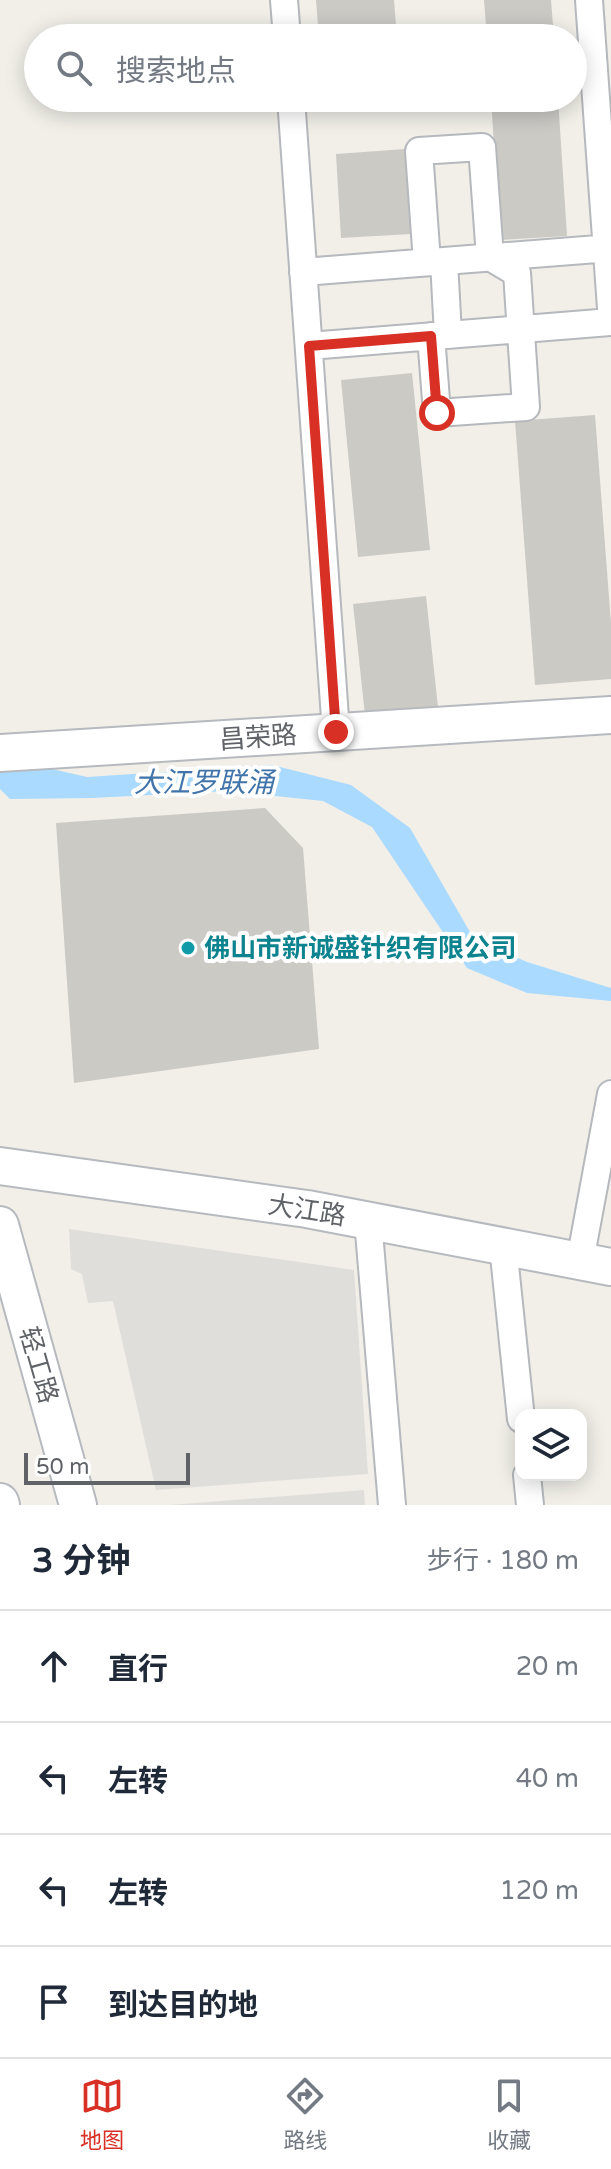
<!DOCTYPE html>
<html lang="zh">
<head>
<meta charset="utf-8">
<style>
  body { margin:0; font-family:"Varela Round","Noto Sans SC",sans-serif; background:#f2f2f3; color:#1f2937 }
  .controls { position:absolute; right:24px; bottom:24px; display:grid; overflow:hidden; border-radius:16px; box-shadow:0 4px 20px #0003 }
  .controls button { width:72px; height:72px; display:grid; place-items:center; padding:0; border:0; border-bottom:2px solid #e0e1e3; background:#fff; color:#1f2937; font:40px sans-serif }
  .scale { position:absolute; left:24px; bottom:20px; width:166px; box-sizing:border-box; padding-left:8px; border:4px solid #5f6368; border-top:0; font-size:22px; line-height:28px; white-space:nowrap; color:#5f6368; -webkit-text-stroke:6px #fff; paint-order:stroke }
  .stop { position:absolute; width:24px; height:24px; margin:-18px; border:6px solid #d93025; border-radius:50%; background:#fff }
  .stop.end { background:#d93025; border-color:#fff; box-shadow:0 2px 8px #0008 }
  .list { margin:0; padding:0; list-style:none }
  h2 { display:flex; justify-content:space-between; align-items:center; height:104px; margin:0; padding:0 32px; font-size:34px }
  h2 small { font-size:26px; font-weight:400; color:#747a83 }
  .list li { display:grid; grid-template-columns:52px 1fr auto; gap:24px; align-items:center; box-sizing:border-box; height:112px; padding:0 32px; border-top:2px solid #e0e1e3 }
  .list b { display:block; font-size:30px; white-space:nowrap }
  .list em { font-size:26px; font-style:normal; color:#747a83 }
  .icon { flex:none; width:44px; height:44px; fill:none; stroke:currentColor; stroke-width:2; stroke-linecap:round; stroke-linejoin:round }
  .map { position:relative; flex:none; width:611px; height:1505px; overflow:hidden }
  .search { position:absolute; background:#fff; box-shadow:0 4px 20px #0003; left:24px; right:24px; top:24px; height:88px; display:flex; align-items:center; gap:20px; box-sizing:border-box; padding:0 28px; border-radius:44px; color:#747a83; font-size:30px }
  .sheet { height:552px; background:#fff }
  nav { display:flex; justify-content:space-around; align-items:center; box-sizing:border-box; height:112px; border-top:2px solid #e0e1e3; background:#fff; font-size:22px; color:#747a83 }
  nav a { display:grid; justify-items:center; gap:4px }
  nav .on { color:#d93025 }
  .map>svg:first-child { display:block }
  .industrial { fill:#e0deda }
  .water { fill:#aadaff }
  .building { fill:#cccac5 }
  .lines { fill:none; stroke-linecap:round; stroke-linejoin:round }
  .street-casing { stroke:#b5b8bc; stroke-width:30 }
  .secondary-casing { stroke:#b6babf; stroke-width:40 }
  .street { stroke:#fff; stroke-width:26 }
  .secondary { stroke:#fff; stroke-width:36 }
  .route { stroke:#d93025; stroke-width:10 }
  .culture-dot { fill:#0f9aa8; stroke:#fff; stroke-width:3 }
  .labels { text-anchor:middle; stroke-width:8; stroke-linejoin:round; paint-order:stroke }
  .street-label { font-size:26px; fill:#5f6368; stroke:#fff }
  .culture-label { font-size:26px; font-weight:bold; fill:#0d838f; stroke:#fff; text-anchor:start }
  .water-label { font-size:28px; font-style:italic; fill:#4174aa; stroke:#fff }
</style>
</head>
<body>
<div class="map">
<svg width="611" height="1505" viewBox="0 0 611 1505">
  <rect width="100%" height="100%" fill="#f1efe8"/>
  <path class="industrial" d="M69 1229 354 1270 368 1474 156 1490 113 1301 88 1303 82 1274 71 1269Z
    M364 1490 365 1505H170Z"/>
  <path class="water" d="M30 764 87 777 272 765 351 785 410 828 474 939 527 962 611 988V1001L527 993 467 968 372 827 323 801 228 791 92 798 10 799 0 789V769Z"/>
  <path class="building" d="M316 0H394L397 38H319Z
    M484 0H551L554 38H487Z
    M324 98H375V100L324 104Z
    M491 98H558L567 236 500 240Z
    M405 149 411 234 341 238 336 154Z
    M412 373 430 550 358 557 341 380Z
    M595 415 611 623V679L535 685 515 421Z
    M426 596 438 707 365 715 353 604Z
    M265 808 303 848 319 1049 74 1083 56 823Z"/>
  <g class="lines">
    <g class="street-casing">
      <path id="street" d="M284 0 287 38
        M589 0 611 308
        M291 98 336 732
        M444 261 448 335
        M427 262 419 151 482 147 490 257 517 273 526 407 437 413 431 336
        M303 272 611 248
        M309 346 611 322
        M368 1220 392 1505
        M503 1246 521 1419
        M580 1261 611 1094
        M527 1475 530 1505"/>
    </g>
    <g class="secondary-casing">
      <path id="secondary" d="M0 753 611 715
        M0 1166 307 1209 611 1267
        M0 1225 78 1505
        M0 1502 1 1505"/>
    </g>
    <use href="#street" class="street"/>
    <use href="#secondary" class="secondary"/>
  </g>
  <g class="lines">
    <path class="route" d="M336 732 309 346 431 336 437 413"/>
  </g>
  <circle class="culture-dot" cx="188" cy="948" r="8"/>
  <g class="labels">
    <g class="street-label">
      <text transform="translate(258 737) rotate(-4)" y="9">昌荣路</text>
      <text transform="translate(307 1210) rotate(9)" y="9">大江路</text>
      <text transform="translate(39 1365) rotate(74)" y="9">轻工路</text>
    </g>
    <g class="culture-label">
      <text x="204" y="957">佛山市新诚盛针织有限公司</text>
    </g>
    <g class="water-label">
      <text x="204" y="792">大江罗联涌</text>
    </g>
  </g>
</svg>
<div class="controls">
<button><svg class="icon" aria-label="layers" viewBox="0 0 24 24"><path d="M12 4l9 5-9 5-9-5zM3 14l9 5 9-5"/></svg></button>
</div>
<div class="scale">50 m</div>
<div class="stop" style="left:437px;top:413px"></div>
<div class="stop end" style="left:336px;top:732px"></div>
<div class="search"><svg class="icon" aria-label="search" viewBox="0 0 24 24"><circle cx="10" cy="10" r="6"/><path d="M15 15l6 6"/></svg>搜索地点</div>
</div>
<section class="sheet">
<h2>3 分钟<small>步行 · 180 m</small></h2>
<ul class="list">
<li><svg class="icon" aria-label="ahead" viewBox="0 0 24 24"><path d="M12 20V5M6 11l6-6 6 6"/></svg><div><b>直行</b></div><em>20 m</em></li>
<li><svg class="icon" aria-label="left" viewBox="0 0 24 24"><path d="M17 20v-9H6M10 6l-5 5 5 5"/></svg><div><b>左转</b></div><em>40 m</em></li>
<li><svg class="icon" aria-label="left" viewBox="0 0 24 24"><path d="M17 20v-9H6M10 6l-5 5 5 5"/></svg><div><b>左转</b></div><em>120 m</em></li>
<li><svg class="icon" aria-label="arrive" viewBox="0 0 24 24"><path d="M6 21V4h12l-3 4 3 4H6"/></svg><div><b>到达目的地</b></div></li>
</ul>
</section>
<nav>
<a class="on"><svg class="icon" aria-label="map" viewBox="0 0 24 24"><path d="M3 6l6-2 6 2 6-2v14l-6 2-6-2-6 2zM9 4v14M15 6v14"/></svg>地图</a>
<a><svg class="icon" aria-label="directions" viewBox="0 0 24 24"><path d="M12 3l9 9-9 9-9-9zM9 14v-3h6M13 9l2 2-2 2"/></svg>路线</a>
<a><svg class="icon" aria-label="saved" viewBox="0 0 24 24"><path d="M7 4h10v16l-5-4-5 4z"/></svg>收藏</a>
</nav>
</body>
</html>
